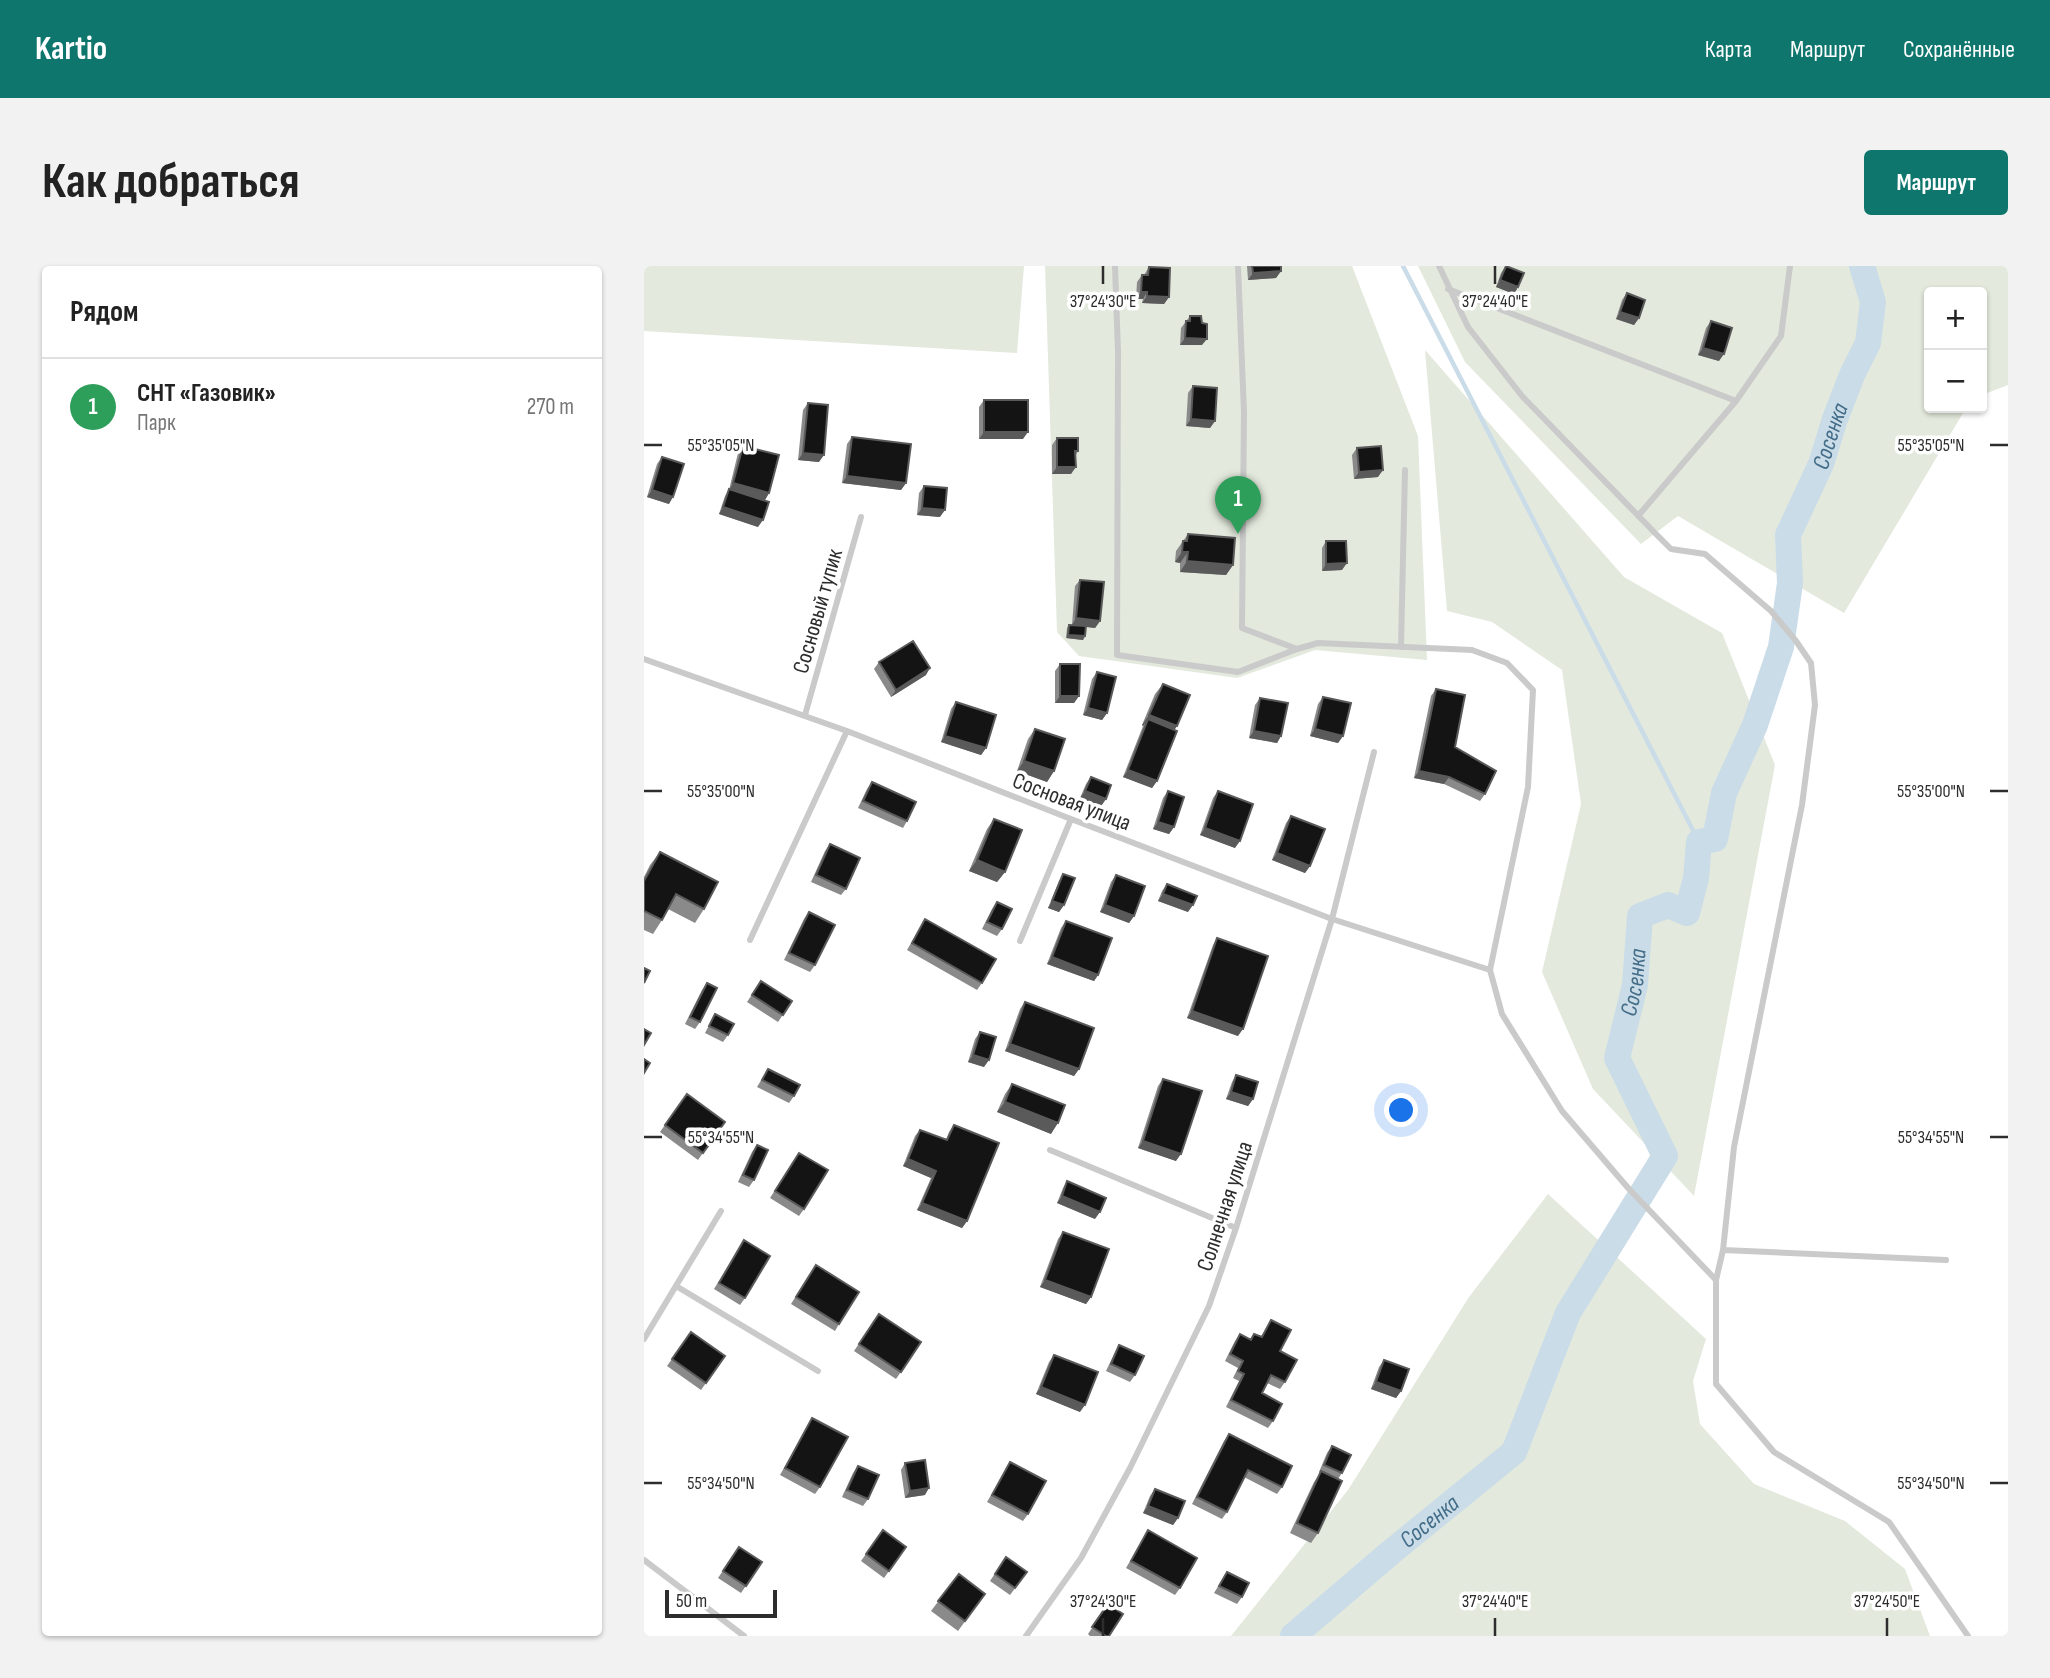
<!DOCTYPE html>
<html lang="ru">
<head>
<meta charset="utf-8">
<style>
  body { margin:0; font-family:"Sofia Sans Condensed",sans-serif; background:#f2f2f2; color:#222 }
  .controls { position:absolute; right:21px; top:21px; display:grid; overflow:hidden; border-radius:7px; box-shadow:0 2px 5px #0004 }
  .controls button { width:63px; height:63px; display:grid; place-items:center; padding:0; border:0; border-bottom:2px solid #e0e0e0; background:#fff; color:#222; font:35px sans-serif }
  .scale { position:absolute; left:21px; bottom:18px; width:112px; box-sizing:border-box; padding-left:7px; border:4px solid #2d2d2d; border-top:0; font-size:19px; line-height:24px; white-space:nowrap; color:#2d2d2d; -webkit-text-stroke:5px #fff; paint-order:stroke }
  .you { position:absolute; left:758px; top:845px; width:24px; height:24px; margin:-18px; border:5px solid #fff; border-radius:50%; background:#1a73e8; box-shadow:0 0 0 10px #1a73e833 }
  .badge { display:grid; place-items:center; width:46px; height:46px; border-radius:50%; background:#0f766e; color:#fff; font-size:23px; font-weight:700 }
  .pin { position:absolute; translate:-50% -58px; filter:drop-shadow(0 2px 4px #0008) }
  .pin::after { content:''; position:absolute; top:37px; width:24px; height:21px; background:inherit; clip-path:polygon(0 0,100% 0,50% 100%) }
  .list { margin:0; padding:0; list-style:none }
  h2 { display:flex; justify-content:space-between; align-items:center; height:91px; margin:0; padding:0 28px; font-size:30px }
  h2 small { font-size:23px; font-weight:400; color:#767676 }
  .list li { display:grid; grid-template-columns:46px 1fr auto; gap:21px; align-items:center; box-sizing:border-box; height:98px; padding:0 28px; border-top:2px solid #e0e0e0 }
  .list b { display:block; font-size:26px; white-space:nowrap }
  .list p { margin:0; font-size:23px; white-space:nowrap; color:#767676 }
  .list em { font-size:23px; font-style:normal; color:#767676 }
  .map { position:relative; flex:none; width:1364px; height:1370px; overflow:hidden; border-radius:7px }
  header { display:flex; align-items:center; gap:42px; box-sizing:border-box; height:98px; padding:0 35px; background:#0f766e; color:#fff }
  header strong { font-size:33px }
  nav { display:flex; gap:38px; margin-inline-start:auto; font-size:24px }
  .intro { display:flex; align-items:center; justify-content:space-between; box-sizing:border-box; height:168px; padding:0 42px }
  h1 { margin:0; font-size:49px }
  .button { padding:18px 32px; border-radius:7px; background:#0f766e; color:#fff; font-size:24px; font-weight:700 }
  main { display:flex; gap:42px; padding:0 42px }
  aside { flex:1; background:#fff; border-radius:7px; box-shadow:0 2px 5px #0004 }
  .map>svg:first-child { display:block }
  .green { fill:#e3e9dc }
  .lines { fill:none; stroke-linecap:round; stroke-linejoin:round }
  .stream { stroke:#cadce8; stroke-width:4.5 }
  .river { stroke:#cadce8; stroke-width:26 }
  .lane { stroke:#cacaca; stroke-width:6 }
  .wall { fill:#8a8a8a }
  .shaded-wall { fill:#5a5a5a }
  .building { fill:#141414; stroke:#5a5a5a; stroke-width:2 }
  .ticks { fill:none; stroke:#2d2d2d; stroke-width:2.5 }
  .labels { text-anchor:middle; stroke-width:7; stroke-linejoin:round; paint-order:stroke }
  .street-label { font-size:23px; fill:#2d2d2d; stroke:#fff }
  .water-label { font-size:24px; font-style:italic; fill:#436d88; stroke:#fff }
  .ticks-label { font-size:18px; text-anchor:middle; fill:#2d2d2d; stroke:#fff; stroke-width:7; stroke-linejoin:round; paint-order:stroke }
</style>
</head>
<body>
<header>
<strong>Kartio</strong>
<nav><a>Карта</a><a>Маршрут</a><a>Сохранённые</a></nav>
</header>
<div class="intro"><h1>Как добраться</h1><a class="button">Маршрут</a></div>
<main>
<aside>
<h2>Рядом<small></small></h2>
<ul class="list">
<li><span class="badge" style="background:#2e9e5b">1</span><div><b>СНТ «Газовик»</b><p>Парк</p></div><em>270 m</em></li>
</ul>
</aside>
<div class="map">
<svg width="1364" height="1370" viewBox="0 0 1364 1370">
  <rect width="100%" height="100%" fill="#fff"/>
  <path class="green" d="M0 0H380L373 87 0 65Z
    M401 0H708L774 170 783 394 671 384 593 412 435 390 413 366Z
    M774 0H1364V119L1338 129V26H1285V142H1322L1200 347 1034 250 997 278 821 96Z
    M781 84 980 311 1078 367 1131 499 1050 930 949 823 898 706 937 538 918 404 848 356 803 345Z
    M904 928 1062 1073 1049 1115 1056 1158 1110 1218 1201 1255 1261 1303 1286 1370H587L704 1224 825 1031Z"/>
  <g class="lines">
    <path class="stream" d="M759 0 1055 576"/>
    <path class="river" id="s1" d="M649 1370 746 1287 870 1186 924 1047 1021 890 973 792 991 719 996 650 1024 639 1043 647 1052 612 1055 576 1071 573 1080 527 1111 459 1137 381 1146 317 1144 269 1177 198 1191 153 1208 109 1224 77 1229 36 1218 0"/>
    <path class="lane" d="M471 0 474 86 473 389 594 406 653 383
      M594 0 600 146 598 362 653 383 674 377 828 384 863 397 889 424 884 521 846 704 858 748 918 845 985 923 1072 1014V1118L1130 1186 1245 1256 1324 1370
      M795 0 824 61 878 130 1011 267 1027 283 1061 288 1127 345 1152 375 1167 397 1171 439 1158 539 1090 881 1079 984 1072 1014
      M804 23 1092 135
      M994 250 1092 135 1137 70 1146 0
      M757 381 761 204
      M0 393 203 465 427 553 688 653 846 704
      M161 449 217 251
      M106 674 203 465
      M376 675 427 553
      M406 884 592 962
      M1079 984 1302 994
      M32 1020 174 1105
      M0 1073 77 945
      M0 1294 100 1370
      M382 1370 437 1292 486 1202 565 1040 592 962 688 653 730 486"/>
  </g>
  <path class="wall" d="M603 0H637V5L632 12 604 14Z
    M862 0 874 21 870 28 852 21 857 7Z
    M505 1 525 31 520 38 498 37 499 33H492L493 16 498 9H500Z
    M983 27 995 52 990 59 972 53 978 34Z
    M546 50 558 79H536L537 62Z
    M1067 55 1075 95 1054 89 1062 62Z
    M549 120 571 155 566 162 542 160 544 127Z
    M340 134 379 173H335V141Z
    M164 137 175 196 154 194 159 144Z
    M208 171 262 217 257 224 198 217 203 178Z
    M413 172 434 185 432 189 427 208H408V179Z
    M99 180 125 227 121 234 103 229 114 261 75 248 81 230 85 224 94 187Z
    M713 182 734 211 710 213 708 189Z
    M18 191 25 238 3 231 13 198Z
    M280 220 296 251 273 249 275 227Z
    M544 268 589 299 582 309 536 306V297L531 296 532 285Z
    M682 275 698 304 678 305V282Z
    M436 314 456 355 451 362 442 361 441 370 439 374 422 372 423 362 425 359H428L431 320Z
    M235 396 282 409 247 431 230 403Z
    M416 398 435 430 430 437H411V405Z
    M453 406 463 447 458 454 439 449 448 413Z
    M519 418 531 464 513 515 508 522 479 511 499 460 498 459 511 428Z
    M792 423 811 481 841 528 836 535 800 518 770 512 787 430Z
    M679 431 699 470 694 477 666 470 674 438Z
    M616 432 637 470 633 477 605 472 611 439Z
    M312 436 342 482 337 489 297 476 307 443Z
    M391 463 410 505 403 516 373 505 384 473Z
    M447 511 462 533 457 540 436 532 442 518Z
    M228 516 263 555 259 562 214 542 223 523Z
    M524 525 530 561 525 568 509 563 519 532Z
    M574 525 591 582 556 569 569 532Z
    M647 550 666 600 661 607 628 594 642 557Z
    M350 553 361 606 353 616 325 605 343 563Z
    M186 578 202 623 197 629 167 616 181 585Z
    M16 586 60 643 51 657 24 643 18 654 9 668 0 664V611L6 599Z
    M419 608 420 639 415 646 404 642 415 615Z
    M472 609 490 650 485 657 456 646 467 616Z
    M523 618 544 646 514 635 518 625Z
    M353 636 358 663 353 670 338 663 348 643Z
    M165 646 171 699 166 706 140 694 160 653Z
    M281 653 338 717 333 724 263 684Z
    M422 655 454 709 450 715 403 698 417 662Z
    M573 672 594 770 543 752 569 679Z
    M117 715 148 735 134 756 103 736Z
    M63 717 56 756 51 763 41 758 58 724Z
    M381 736 435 803 430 810 361 785 376 743Z
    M71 748 84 769 79 776 61 767Z
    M336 766 340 801 324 796 331 773Z
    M124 803 150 830 145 837 113 821Z
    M592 809 609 833 604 840 582 833 588 816Z
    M519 813 532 895 494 882 514 820Z
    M368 818 407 868 353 846 361 828Z
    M43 828 81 856 54 894 16 866Z
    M310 859 323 955 318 962 273 944 287 912 259 900 271 870 276 864 302 874 305 866Z
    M113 879 110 914 105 921 94 916 108 886Z
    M150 894 160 943 155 950 126 932Z
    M423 915 451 953 413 937 419 922Z
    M419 966 447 1031 442 1038 396 1021 414 973Z
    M100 974 101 1032 96 1039 70 1023Z
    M167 1006 195 1058 191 1065 147 1038Z
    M235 1048 277 1076 252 1113 210 1085Z
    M627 1054 636 1085 641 1116 636 1123 623 1117 618 1127 629 1155 624 1162 582 1141 595 1115 589 1112 594 1102 581 1095 591 1075 596 1068 606 1073 610 1068 617 1071Z
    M47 1066 81 1090 57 1124 23 1100Z
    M475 1079 491 1109 486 1116 462 1105 471 1086Z
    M410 1089 436 1146 392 1128 405 1096Z
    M740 1094 757 1125 752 1132 727 1123 735 1101Z
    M168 1152 176 1221 171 1228 136 1209Z
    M585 1168 638 1221 633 1228 600 1211 583 1246 578 1253 548 1238 580 1175Z
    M688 1180 698 1207 694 1213 674 1267 667 1277 646 1267 670 1216 676 1207 675 1206 683 1187Z
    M366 1196 384 1248 379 1255 343 1236Z
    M261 1197 281 1229 261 1232 257 1204Z
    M214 1200 224 1233 219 1240 198 1231 209 1207Z
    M511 1223 534 1252 529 1259 499 1247 506 1230Z
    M239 1264 262 1281 240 1312 217 1295Z
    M504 1264 536 1322 531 1329 482 1302Z
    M95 1281 118 1296 97 1327 74 1312Z
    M362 1291 383 1306 366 1329 346 1315Z
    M583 1306 598 1331 593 1338 570 1327Z
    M315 1308 341 1328 314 1365 287 1345Z
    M464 1338 465 1370H446L444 1368Z"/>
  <path class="shaded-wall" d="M637 5 632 12 604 14 609 7Z
    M856 14 874 21 870 28 852 21Z
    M497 26H503L499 33H492Z
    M503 30 525 31 520 38 498 37Z
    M976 46 995 52 990 59 972 53Z
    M541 72 563 73 558 79H536Z
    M1059 82 1080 88 1075 95 1054 89Z
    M547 153 571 155 566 162 542 160Z
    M340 166H384L379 173H335Z
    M159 187 180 189 175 196 154 194Z
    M413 201H432L427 208H408Z
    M739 204 734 211 710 213 715 206Z
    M203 210 262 217 257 224 198 217Z
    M89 217 125 227 121 234 85 224Z
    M8 224 29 231 25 238 3 231Z
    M79 241 119 254 114 261 75 248Z
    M278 242 301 244 296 251 273 249Z
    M538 286H544L536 297 531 296Z
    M543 295 589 299 582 309 536 306Z
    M703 297 698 304 678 305 682 298Z
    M432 352 456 355 451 362 428 359Z
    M424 369 441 370 439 374 422 372Z
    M286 402 282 409 247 431 252 424Z
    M416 430H435L430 437H411Z
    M444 442 463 447 458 454 439 449Z
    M505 449 533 460 526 471 504 453 499 460 498 459Z
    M671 463 699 470 694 477 666 470Z
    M610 465 637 470 633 477 605 472Z
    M301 470 342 482 337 489 297 476Z
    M380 495 410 505 403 516 373 505Z
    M484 504 513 515 508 522 479 511Z
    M775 505 805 511 800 518 770 512Z
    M441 525 462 533 457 540 436 532Z
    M514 556 530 561 525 568 509 563Z
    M561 562 596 575 591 582 556 569Z
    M633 587 666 600 661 607 628 594Z
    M333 594 361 606 353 616 325 605Z
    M519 628 549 639 544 646 514 635Z
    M408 635 420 639 415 646 404 642Z
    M461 639 490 650 485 657 456 646Z
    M408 691 454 709 450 715 403 698Z
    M548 745 599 763 594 770 543 752Z
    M366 778 435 803 430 810 361 785Z
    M329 789 345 794 340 801 324 796Z
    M587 826 609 833 604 840 582 833Z
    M361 836 414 857 407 868 353 846Z
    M499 875 537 888 532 895 494 882Z
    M264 893 292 905 287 912 259 900Z
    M418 930 456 946 451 953 413 937Z
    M278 937 323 955 318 962 273 944Z
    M401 1014 447 1031 442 1038 396 1021Z
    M732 1116 757 1125 752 1132 727 1123Z
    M397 1121 441 1139 436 1146 392 1128Z
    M285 1222 281 1229 261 1232 266 1225Z
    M504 1240 534 1252 529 1259 499 1247Z"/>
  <path class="building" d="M608 0H637V5L609 7Z
    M862 0 880 7 874 21 856 14Z
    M505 1 526 2 525 31 503 30V26H497L498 9H504Z
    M983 27 1001 34 995 52 976 46Z
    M546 50H557L558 57 563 58V73L541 72 542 55H546Z
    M1067 55 1088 62 1080 88 1059 82Z
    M549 120 573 122 571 155 547 153Z
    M340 134H384V166H340Z
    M164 137 184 139 180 189 159 187Z
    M208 171 267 178 262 217 203 210Z
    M413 172H434V185H431L432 201H413Z
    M99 180 135 189 125 227 89 217Z
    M737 180 739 204 715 206 713 182Z
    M18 191 40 198 29 231 8 224Z
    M280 220 303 222 301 244 278 242Z
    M85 223 125 236 119 254 79 241Z
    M544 268 591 272 589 299 543 295 544 286H538L539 275H543Z
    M682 275H702L703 297 682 298Z
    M436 314 460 316 456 355 432 352Z
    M425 359 442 360 441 370 424 369Z
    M269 375 286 402 252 424 235 396Z
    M416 398H436L435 430H416Z
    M453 406 472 411 463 447 444 442Z
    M519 418 546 429 533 460 505 449Z
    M792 423 821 429 811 481 852 505 841 528 805 511 775 505Z
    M679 431 707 437 699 470 671 463Z
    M616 432 644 437 637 470 610 465Z
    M312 436 352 449 342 482 301 470Z
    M504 453 533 465 513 515 484 504Z
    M391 463 421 473 410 505 380 495Z
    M447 511 467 519 462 533 441 525Z
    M228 516 272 536 263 555 219 535Z
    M524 525 540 531 530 561 514 556Z
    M574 525 609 538 596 575 561 562Z
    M647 550 681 563 666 600 633 587Z
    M350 553 378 564 361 606 333 594Z
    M186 578 216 592 202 623 172 609Z
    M16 586 74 616 60 643 32 628 18 654 0 645V615Z
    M419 608 431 612 420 639 408 635Z
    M472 609 501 620 490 650 461 639Z
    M523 618 553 630 549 639 519 628Z
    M353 636 368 643 358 663 343 656Z
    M165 646 191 659 171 699 145 687Z
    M281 653 352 693 338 717 268 677Z
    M422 655 468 672 454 709 408 691Z
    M573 672 624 690 599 763 548 745Z
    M0 702 6 705 0 717Z
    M117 715 148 735 139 749 108 729Z
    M63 717 73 722 56 756 46 751Z
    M381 736 450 762 435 803 366 778Z
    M71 748 90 758 84 769 65 760Z
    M0 763 7 767 0 779Z
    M336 766 352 771 345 794 329 789Z
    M0 793 6 797 0 807Z
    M124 803 156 819 150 830 118 814Z
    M592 809 614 816 609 833 587 826Z
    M519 813 558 825 537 888 499 875Z
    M368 818 421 839 414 857 361 836Z
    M43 828 81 856 59 887 21 859Z
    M310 859 355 877 323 955 278 937 292 905 264 893 276 864 303 874Z
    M113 879 124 884 110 914 99 909Z
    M155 887 184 904 160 943 131 925Z
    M423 915 462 932 456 946 418 930Z
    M419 966 465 983 447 1031 401 1014Z
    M100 974 126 990 101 1032 75 1017Z
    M172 999 215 1026 195 1058 152 1031Z
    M235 1048 277 1076 257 1106 215 1078Z
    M627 1054 647 1064 636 1085 653 1094 641 1116 627 1109 618 1127 638 1138 629 1155 587 1134 600 1108 594 1105 599 1095 586 1088 596 1068 607 1074 610 1068 618 1071Z
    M47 1066 81 1090 62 1117 28 1093Z
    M475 1079 500 1090 491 1109 467 1098Z
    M410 1089 454 1106 441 1139 397 1121Z
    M740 1094 765 1103 757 1125 732 1116Z
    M168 1152 204 1171 176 1221 141 1202Z
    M585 1168 648 1200 638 1221 604 1204 583 1246 553 1231Z
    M688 1180 707 1189 698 1207 680 1199Z
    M281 1194 285 1222 266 1225 261 1197Z
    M366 1196 402 1215 384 1248 348 1229Z
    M214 1200 235 1209 224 1233 203 1224Z
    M677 1205 698 1215 674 1267 653 1257Z
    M511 1223 541 1235 534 1252 504 1240Z
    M239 1264 262 1281 245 1305 222 1288Z
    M504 1264 553 1292 536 1322 487 1295Z
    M95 1281 118 1296 102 1320 79 1305Z
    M362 1291 383 1306 371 1322 351 1308Z
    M583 1306 605 1317 598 1331 575 1320Z
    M315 1308 341 1328 321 1355 294 1335Z
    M464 1338 479 1348 465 1370H462L448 1361Z"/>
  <path class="ticks" d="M459 0V18M851 0V18M0 179H18M1346 179H1364M0 525H18M1346 525H1364M0 871H18M1346 871H1364M0 1217H18M1346 1217H1364M459 1352V1370M851 1352V1370M1243 1352V1370"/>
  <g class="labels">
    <g class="street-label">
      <text transform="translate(173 345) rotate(-74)" y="8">Сосновый тупик</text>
      <text transform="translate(428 535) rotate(21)" y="8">Сосновая улица</text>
      <text transform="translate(580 940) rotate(-72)" y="8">Солнечная улица</text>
    </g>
    <g class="water-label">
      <text dy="8" stroke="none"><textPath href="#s1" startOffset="1438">Сосенка</textPath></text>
      <text dy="8" stroke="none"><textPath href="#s1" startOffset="808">Сосенка</textPath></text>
      <text dy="8" stroke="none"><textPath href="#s1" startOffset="178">Сосенка</textPath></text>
    </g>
  </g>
  <g class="ticks-label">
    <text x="459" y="41">37°24'30"E</text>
    <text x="851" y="41">37°24'40"E</text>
    <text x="77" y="185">55°35'05"N</text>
    <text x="1287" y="185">55°35'05"N</text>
    <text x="77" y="531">55°35'00"N</text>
    <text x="1287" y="531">55°35'00"N</text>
    <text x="77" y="877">55°34'55"N</text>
    <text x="1287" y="877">55°34'55"N</text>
    <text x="77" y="1223">55°34'50"N</text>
    <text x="1287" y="1223">55°34'50"N</text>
    <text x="459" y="1341">37°24'30"E</text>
    <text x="851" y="1341">37°24'40"E</text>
    <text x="1243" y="1341">37°24'50"E</text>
  </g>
</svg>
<div class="controls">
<button>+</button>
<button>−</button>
</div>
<div class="scale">50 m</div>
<div class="you"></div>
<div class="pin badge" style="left:594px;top:268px;background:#2e9e5b">1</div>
</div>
</main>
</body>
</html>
